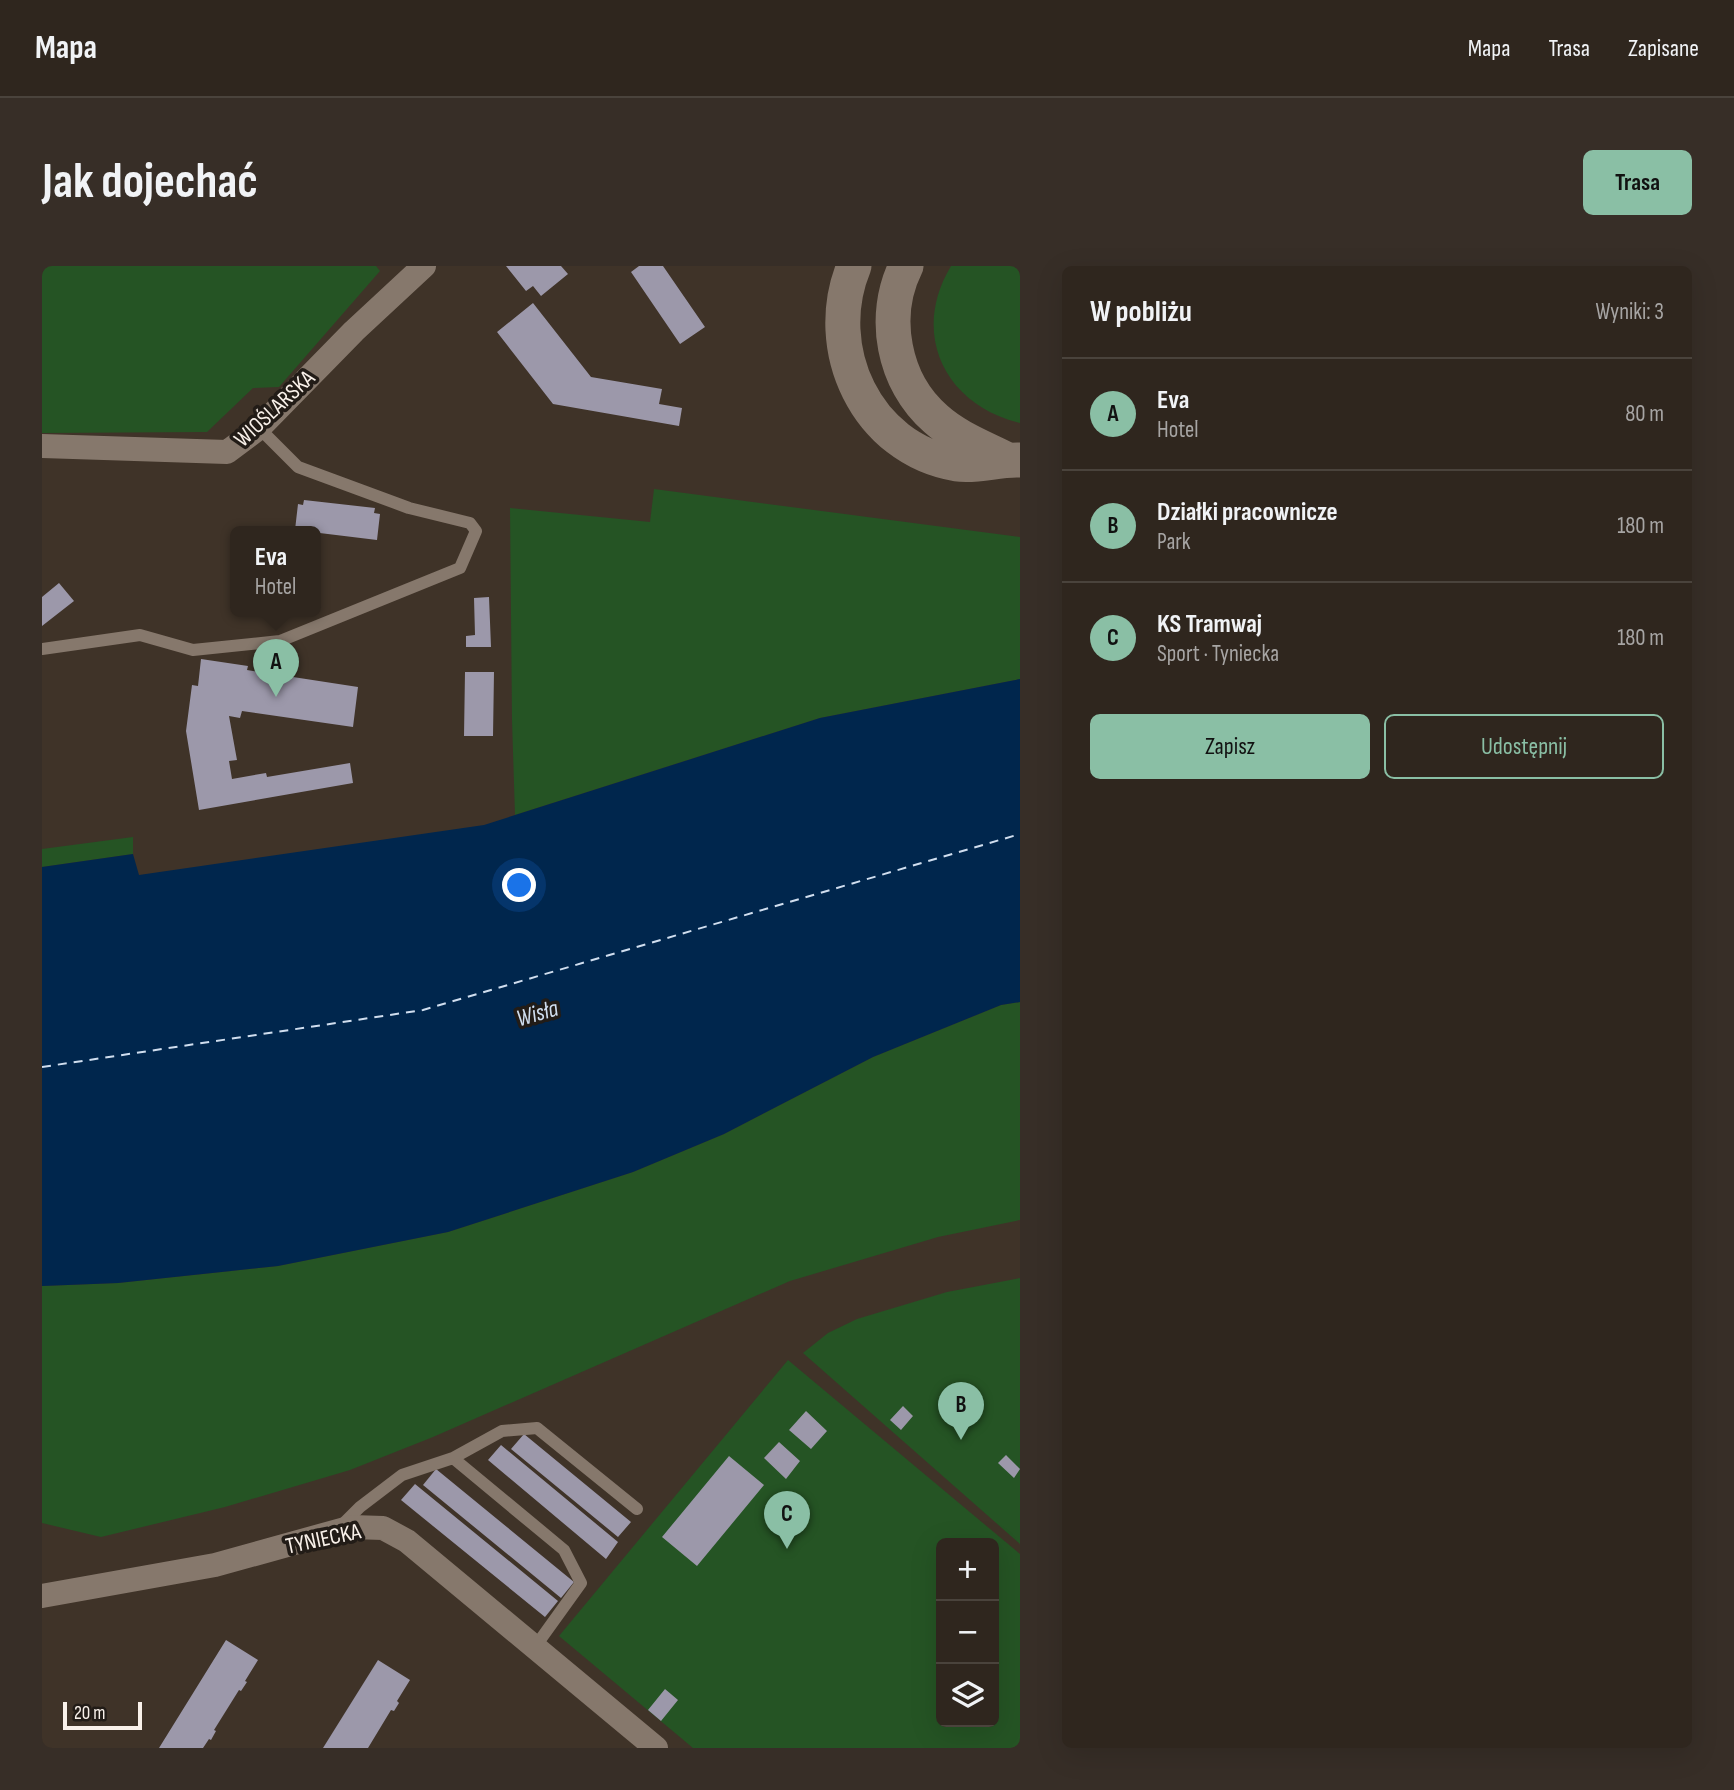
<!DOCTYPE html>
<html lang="pl">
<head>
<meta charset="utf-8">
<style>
  body { margin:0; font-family:"Sofia Sans Condensed",sans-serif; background:#372e27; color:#f1f3f6 }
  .controls { position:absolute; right:21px; bottom:21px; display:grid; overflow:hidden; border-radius:10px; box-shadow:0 7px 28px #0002 }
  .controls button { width:63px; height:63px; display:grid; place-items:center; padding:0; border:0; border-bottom:2px solid #4a433c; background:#2f261e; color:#f1f3f6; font:35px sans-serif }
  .scale { position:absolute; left:21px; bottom:18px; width:79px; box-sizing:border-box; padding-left:7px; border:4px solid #f9f1ea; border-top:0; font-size:19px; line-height:24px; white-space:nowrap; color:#f9f1ea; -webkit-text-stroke:5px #221c17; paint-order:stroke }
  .you { position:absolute; left:478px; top:620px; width:24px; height:24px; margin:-18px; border:5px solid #fff; border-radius:50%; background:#1a73e8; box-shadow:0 0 0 10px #1a73e833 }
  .badge { display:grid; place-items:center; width:46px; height:46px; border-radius:50%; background:#8abfa5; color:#111; font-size:23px; font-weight:700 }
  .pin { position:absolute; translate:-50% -58px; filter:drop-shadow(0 2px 4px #0008) }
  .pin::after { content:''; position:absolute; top:37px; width:24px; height:21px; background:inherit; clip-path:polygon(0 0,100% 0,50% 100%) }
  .popup { position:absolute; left:188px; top:260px; width:91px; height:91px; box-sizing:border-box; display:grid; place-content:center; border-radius:10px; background:#2f261e; filter:drop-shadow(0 2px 5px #0005); font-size:23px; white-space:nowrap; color:#a7a5a4 }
  .popup b { font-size:26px; color:#f1f3f6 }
  .popup::after { content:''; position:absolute; left:50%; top:100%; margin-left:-14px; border:14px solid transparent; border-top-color:#2f261e }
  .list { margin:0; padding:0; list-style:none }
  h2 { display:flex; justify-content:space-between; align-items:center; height:91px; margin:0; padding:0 28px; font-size:30px }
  h2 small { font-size:23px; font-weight:400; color:#a7a5a4 }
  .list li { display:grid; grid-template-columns:46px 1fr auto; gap:21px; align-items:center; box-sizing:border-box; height:112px; padding:0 28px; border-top:2px solid #4a433c }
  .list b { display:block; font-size:26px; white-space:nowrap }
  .list p { margin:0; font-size:23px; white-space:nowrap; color:#a7a5a4 }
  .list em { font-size:23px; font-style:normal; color:#a7a5a4 }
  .actions { display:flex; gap:14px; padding:21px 28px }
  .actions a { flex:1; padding:16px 0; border:2px solid #8abfa5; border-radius:10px; text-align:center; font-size:24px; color:#8abfa5 }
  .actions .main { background:#8abfa5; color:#111 }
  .icon { flex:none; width:38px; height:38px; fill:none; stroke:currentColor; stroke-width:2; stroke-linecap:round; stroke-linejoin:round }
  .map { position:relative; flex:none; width:978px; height:1482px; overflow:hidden; border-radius:10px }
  header { display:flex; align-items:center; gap:42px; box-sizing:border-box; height:98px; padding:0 35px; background:#2f261e; border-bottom:2px solid #4a433c }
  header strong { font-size:33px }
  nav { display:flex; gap:38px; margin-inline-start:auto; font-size:24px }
  .intro { display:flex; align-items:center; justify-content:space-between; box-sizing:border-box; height:168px; padding:0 42px }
  h1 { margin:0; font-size:49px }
  .button { padding:18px 32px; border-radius:10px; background:#8abfa5; color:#111; font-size:24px; font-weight:700 }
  main { display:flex; gap:42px; padding:0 42px }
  aside { flex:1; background:#2f261e; border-radius:10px; box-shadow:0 7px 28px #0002 }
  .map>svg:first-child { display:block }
  .green { fill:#255424; fill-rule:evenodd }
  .water { fill:#00264d }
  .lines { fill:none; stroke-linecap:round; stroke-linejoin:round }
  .ferry { stroke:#d0deef; stroke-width:2; stroke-dasharray:9 7; stroke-linecap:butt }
  .building { fill:#9c98aa }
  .lane { stroke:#86786c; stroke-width:12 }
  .street { stroke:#86786c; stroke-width:24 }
  .secondary { stroke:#86786c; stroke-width:35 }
  .labels { text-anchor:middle; stroke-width:7; stroke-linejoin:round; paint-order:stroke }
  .street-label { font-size:23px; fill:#f9f1ea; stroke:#221c17 }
  .water-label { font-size:24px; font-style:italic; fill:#d0deef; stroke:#221c17 }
</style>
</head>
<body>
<header>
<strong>Mapa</strong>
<nav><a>Mapa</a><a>Trasa</a><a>Zapisane</a></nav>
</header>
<div class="intro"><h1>Jak dojechać</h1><a class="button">Trasa</a></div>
<main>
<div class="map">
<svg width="978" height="1482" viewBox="0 0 978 1482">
  <rect width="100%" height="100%" fill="#3f3328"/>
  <path class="green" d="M0 0H334L338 5 237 121 211 122 165 166 0 167Z
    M909 0H978V157C903 139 868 68 909 0Z
    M612 223 978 271V413L778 452 473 549 470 454 468 242 608 256Z
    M91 571V588L0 601V583Z
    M978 736V954L896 971 748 1015 391 1171 308 1204 183 1241 59 1271 0 1257V1020L76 1017 236 1000 406 966 591 906 682 868 831 791 959 739Z
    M978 1012V1278L761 1087 786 1067 815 1053 905 1026Z
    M746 1094 978 1288V1482H651L517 1370ZM899 1277H952V1456H899Z"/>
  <path class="water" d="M978 413V736L959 739 831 791 682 868 591 906 406 966 236 1000 76 1017 0 1020V601L91 588 97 609 442 559 778 452Z"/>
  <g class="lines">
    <path class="ferry" d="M0 801 381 744 978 568"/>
  </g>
  <path class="building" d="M464 0H519L526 8 499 30 491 20 484 25Z
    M597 0H621L663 61 638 78 589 6Z
    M491 37 549 111 620 123 617 138 640 142 637 160 511 138 455 66Z
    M262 234 333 242 332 247 338 248 335 274 253 264 256 238 261 239Z
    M17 317 32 335 0 360V331Z
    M447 331 449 381H424V370L433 369 432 332Z
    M159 393 206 400 205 404 316 421 311 461 200 445 198 452 187 450 195 494 187 495 190 513 224 507 225 511 308 497 311 517 157 544 144 465 150 419 156 420Z
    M423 406H452L451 470H422Z
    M861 1140 871 1150 859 1164 848 1154Z
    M764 1145 785 1165 769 1183 747 1164Z
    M482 1168 589 1256 576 1271 469 1183Z
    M737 1176 758 1195 744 1213 722 1192Z
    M459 1179 576 1276 564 1293 446 1194Z
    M964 1189 978 1203 972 1212 956 1197Z
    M687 1190 722 1219 655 1300 620 1271Z
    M394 1203 532 1316 519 1332 381 1219Z
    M373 1218 516 1335 503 1351 359 1234Z
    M184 1374 216 1394 203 1415 205 1416 199 1425 197 1424 172 1464 174 1465 169 1474 167 1473 161 1482H117Z
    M336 1394 368 1414 355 1435 357 1437 352 1445 349 1444 326 1482H281Z
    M623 1423 636 1434 619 1455 606 1444Z"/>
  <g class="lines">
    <path class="lane" d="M0 383 98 369 151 384 238 375 418 302 434 265 428 257 367 242 256 201 217 162
      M411 1192 460 1165 495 1162 595 1243
      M299 1260 318 1241 360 1209 411 1192 522 1284 539 1317 493 1381"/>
    <path class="street" d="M0 180 185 186 217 162 312 65 382 0
      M0 1330 173 1299 310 1261 341 1262 365 1275 614 1482"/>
    <path class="secondary" d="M812 0C778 82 824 183 915 198 936 201 956 193 978 194
      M864 0C839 50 851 116 894 153 914 171 940 181 964 193"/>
  </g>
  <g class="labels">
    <g class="street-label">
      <text transform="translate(232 142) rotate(-43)" y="8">WIOŚLARSKA</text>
      <text transform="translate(281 1272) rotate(-12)" y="8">TYNIECKA</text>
    </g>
    <g class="water-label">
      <text transform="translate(495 747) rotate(-16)" y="8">Wisła</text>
    </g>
  </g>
</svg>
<div class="controls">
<button>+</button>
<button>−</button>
<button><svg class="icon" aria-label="layers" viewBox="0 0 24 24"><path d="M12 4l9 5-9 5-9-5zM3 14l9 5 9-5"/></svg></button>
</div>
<div class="scale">20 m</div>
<div class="you"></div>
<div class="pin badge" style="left:234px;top:431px">A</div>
<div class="popup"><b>Eva</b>Hotel</div>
<div class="pin badge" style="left:919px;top:1174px">B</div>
<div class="pin badge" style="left:745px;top:1283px">C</div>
</div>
<aside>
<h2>W pobliżu<small>Wyniki: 3</small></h2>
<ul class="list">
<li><span class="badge">A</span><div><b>Eva</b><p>Hotel</p></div><em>80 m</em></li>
<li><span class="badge">B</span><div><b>Działki pracownicze</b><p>Park</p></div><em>180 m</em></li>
<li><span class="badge">C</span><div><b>KS Tramwaj</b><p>Sport · Tyniecka</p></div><em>180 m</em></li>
</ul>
<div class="actions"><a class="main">Zapisz</a><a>Udostępnij</a></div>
</aside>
</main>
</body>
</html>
